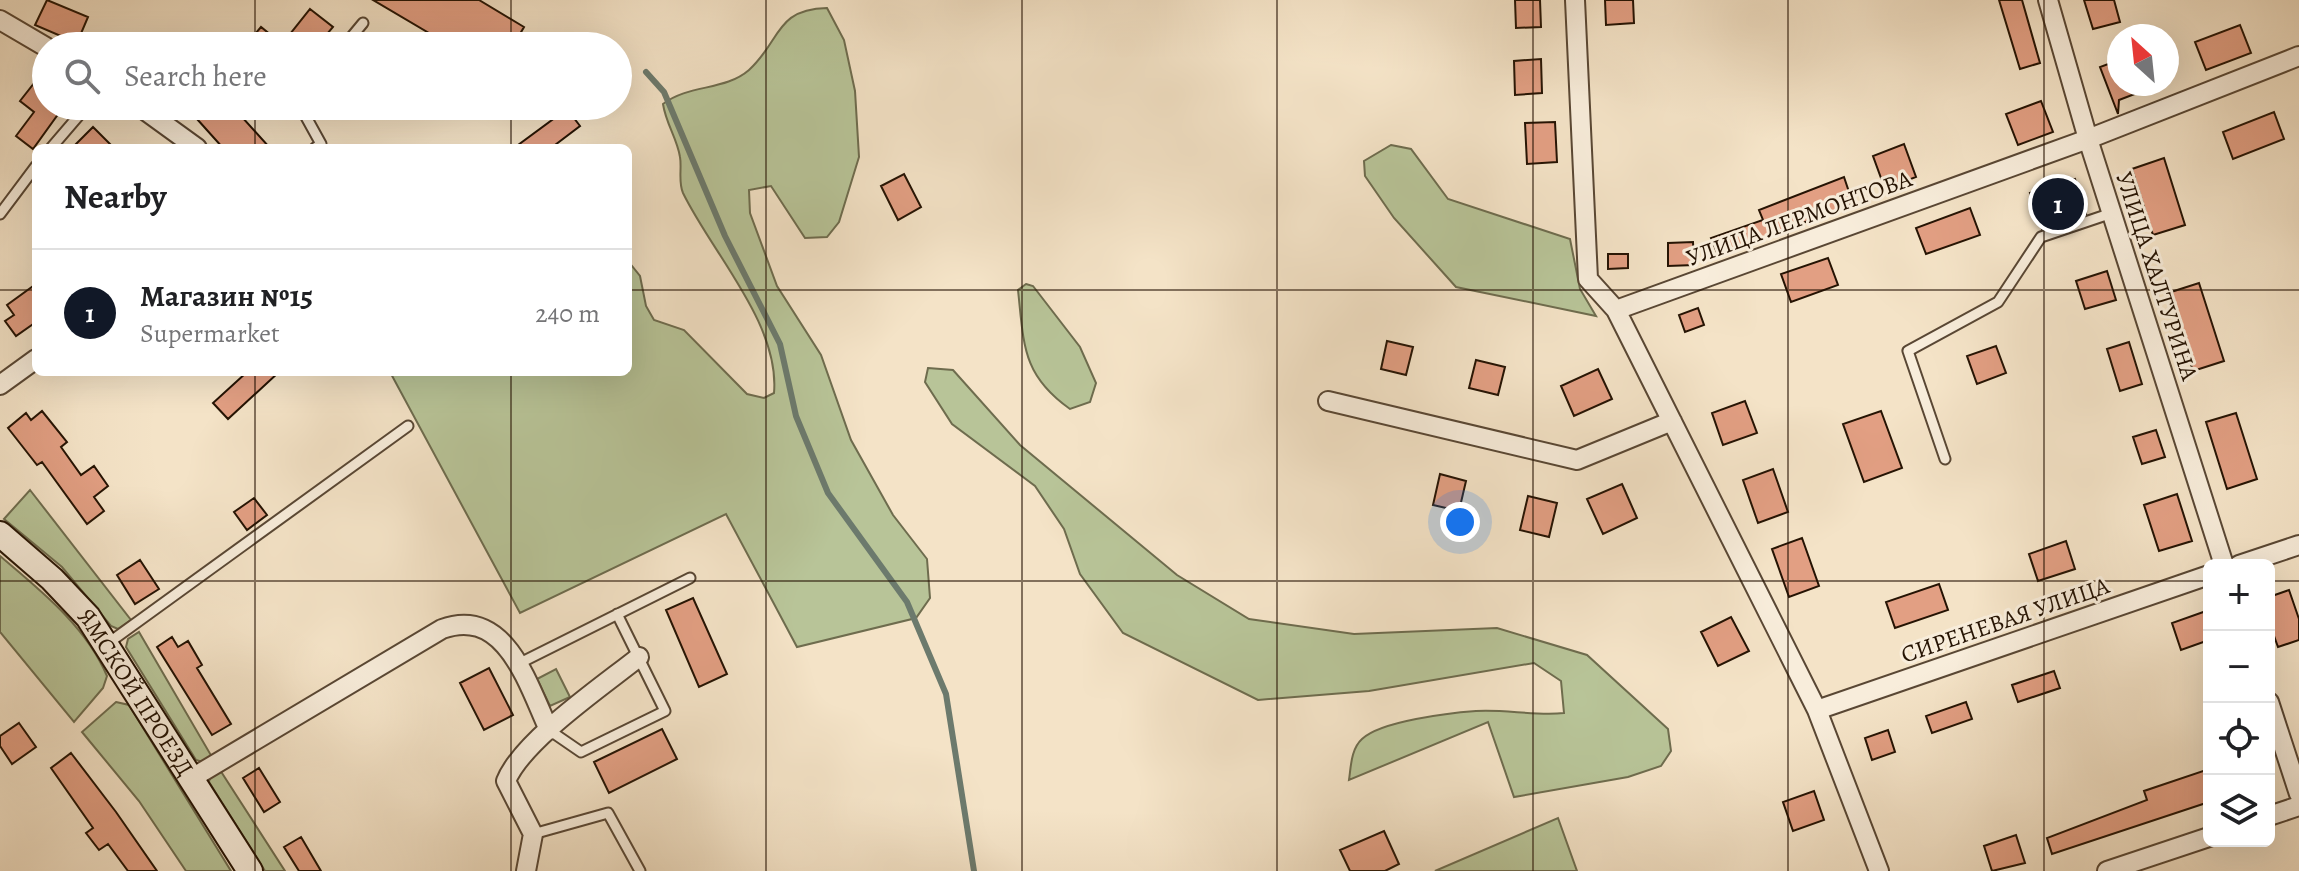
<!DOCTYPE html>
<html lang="en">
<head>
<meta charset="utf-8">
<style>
  body { margin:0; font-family:Alegreya,serif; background:#f2f2f2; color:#202124 }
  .controls { position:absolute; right:24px; bottom:24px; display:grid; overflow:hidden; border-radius:12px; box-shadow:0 8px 32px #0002 }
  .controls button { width:72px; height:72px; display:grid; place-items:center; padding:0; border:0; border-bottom:2px solid #e0e0e0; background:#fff; color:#202124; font:40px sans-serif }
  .compass { position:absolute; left:2107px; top:24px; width:72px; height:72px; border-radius:50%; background:#fff; box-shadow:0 8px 32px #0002; rotate:333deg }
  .you { position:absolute; left:1460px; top:522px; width:28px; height:28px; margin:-20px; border:6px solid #fff; border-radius:50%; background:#1a73e8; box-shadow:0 0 0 12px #1a73e833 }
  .badge { display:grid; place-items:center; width:52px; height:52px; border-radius:50%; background:#111827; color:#fff; font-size:26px; font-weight:700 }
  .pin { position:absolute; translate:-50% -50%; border:4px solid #fff; box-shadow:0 2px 8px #0006 }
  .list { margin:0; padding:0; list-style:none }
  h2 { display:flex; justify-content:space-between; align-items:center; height:104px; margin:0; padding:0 32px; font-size:34px }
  h2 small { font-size:26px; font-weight:400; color:#757577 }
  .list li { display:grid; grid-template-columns:52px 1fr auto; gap:24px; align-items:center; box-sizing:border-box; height:128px; padding:0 32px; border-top:2px solid #e0e0e0 }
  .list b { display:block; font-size:30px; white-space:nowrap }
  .list p { margin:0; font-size:26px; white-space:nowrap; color:#757577 }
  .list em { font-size:26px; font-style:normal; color:#757577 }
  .icon { flex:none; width:44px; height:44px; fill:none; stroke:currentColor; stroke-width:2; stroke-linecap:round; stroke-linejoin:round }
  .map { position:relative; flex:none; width:2299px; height:871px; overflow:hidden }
  .search { position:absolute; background:#fff; box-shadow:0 8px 32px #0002; left:32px; top:32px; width:600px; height:88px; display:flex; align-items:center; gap:20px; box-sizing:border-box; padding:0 28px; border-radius:44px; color:#757577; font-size:30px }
  .panel { position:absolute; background:#fff; box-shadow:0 8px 32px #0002; left:32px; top:144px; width:600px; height:232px; border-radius:12px }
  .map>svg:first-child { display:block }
  .green { fill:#b8c498; stroke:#6e6c4e; stroke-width:2 }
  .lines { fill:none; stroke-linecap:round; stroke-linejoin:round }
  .stream { stroke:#6c7a6d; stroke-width:6 }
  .building { fill:#e29f83; stroke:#251303; stroke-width:2 }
  .lane-casing { stroke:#594734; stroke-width:13 }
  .street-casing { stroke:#594734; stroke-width:22 }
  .secondary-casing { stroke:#251303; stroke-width:28 }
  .lane { stroke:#f8eddb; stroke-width:9 }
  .street { stroke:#f8eddb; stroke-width:18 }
  .secondary { stroke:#f8eddb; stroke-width:24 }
  .grid { fill:none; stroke:#251303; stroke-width:2; stroke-opacity:0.55 }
  .labels { text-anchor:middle; stroke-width:6; stroke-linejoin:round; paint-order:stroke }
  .street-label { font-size:24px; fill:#251303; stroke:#f8eddb }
</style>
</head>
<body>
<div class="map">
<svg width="2299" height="871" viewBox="0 0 2299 871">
  <rect width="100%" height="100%" fill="#f4e3c7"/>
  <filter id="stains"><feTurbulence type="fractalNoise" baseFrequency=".0025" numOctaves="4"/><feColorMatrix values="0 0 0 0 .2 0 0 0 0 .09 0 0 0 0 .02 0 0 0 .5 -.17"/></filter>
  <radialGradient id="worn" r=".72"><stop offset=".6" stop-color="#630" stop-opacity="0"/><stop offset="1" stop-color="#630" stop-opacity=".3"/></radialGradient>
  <path class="green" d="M827 8 844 40 855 91 859 157 839 222 827 237 805 238 771 186 749 190 750 213 777 286 821 355 851 440 893 515 927 559 930 598 916 618 797 647 726 514 520 613 390 372H628V261L640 276 646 306 654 320 684 330 747 394 764 398 774 393C780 324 712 253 683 193 678 182 682 168 680 157 677 138 666 124 663 104 689 84 725 91 749 70 781 41 775 9 827 8Z
    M1391 145 1411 149 1448 199 1570 239 1580 289 1596 316 1456 287 1394 218 1365 176 1364 161Z
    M1026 284 1033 286 1080 347 1096 383 1090 402 1070 409C1022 375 1024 345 1018 290Z
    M928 368 953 370 1020 445 1177 575 1249 619 1354 634 1497 628 1587 655 1668 729 1671 751 1661 766 1628 777 1514 797 1488 722 1349 780C1351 766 1351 749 1362 739 1381 721 1449 713 1476 711 1505 709 1534 716 1564 713L1561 681 1534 663 1369 691 1258 700 1123 633 1080 574 1064 529 1035 486 952 424 925 382Z
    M30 490 131 620 118 629 111 626 62 567 4 519Z
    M0 556C40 590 86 626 107 676L103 688 74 722 0 632Z
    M139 632 212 757 203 762 196 760 126 647 128 639Z
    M556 669 570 697 550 706 537 679Z
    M116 702 129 705 231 871H186L139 801 82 732Z
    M220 770 285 871H265L209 782 210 777Z
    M1558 818 1577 871H1435Z"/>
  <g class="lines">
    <path class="stream" d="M646 72 664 92 725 236 780 344 796 416 828 493 907 602 946 694 974 871"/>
  </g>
  <path class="building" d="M47 0 88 17 77 43 35 25Z
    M373 0H479L524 27 513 46H451Z
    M1515 0H1540L1541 27 1516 28Z
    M1605 0H1633L1634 23 1606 25Z
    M1999 0H2022L2040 63 2020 69Z
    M2084 0H2114L2120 22 2093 29Z
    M310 9 333 27 317 46H245L261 27 282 44Z
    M2240 25 2251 53 2206 70 2195 42Z
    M1541 59 1542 93 1515 95 1514 61Z
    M2119 60V84L2158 85 2119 100 2118 114 2100 67Z
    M46 68V106H64L33 149 16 136 34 112 20 101Z
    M2041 101 2053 132 2018 145 2006 114Z
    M212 106H232L270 148H223L197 119Z
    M567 109 580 126 551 148H514Z
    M2274 112 2284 139 2233 159 2223 132Z
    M1555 122 1557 162 1527 164 1525 123Z
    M93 127 114 148H72Z
    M1904 144 1916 177 1885 189 1873 156Z
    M2164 158 2185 225 2153 235 2132 169Z
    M904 174 921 207 898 220 881 186Z
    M1844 177 1853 204 1718 255 1711 238 1763 220 1759 210Z
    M2075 179 2086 214 2042 229 2030 193Z
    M1970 208 1980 235 1926 254 1916 228Z
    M1693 242 1694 265 1668 266V243Z
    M1608 254H1628V268L1608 269Z
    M1828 258 1838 285 1791 302 1781 274Z
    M2107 271 2116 300 2085 309 2076 281Z
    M2199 283 2224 361 2193 371 2168 293Z
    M36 284V322L16 336 5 321 14 315 7 305Z
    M1698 308 1704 325 1685 332 1679 315Z
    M1387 341 1413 347 1406 375 1381 369Z
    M2129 342 2142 384 2120 391 2107 349Z
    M1996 346 2006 373 1977 384 1967 356Z
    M1476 360 1505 367 1498 395 1469 388Z
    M1598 369 1612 399 1574 416 1561 386Z
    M247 372H279L228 419 213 403Z
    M1745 401 1757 433 1723 445 1712 413Z
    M42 411 67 442 61 447 81 475 94 466 108 486 94 497 104 511 87 524 42 462 37 465 8 428 26 413 31 420Z
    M1881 411 1902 468 1864 482 1843 424Z
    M2236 413 2257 479 2227 489 2206 422Z
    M2156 430 2165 457 2142 464 2133 437Z
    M1773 469 1788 512 1758 523 1743 480Z
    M1440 474 1466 481 1459 511 1433 505Z
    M1622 484 1637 518 1603 534 1587 499Z
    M2177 494 2192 541 2159 551 2144 505Z
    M1528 496 1557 503 1549 537 1520 530Z
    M254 498 267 515 247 530 234 512Z
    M1802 538 1819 586 1789 597 1772 549Z
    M2066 541 2075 569 2038 581 2029 554Z
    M140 560 159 589 135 604 117 575Z
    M1939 584 1948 610 1895 628 1886 602Z
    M2289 590 2299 619V640L2278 647 2269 622V597Z
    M693 598 727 674 699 687 666 610Z
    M2209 610V640L2181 650 2172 623Z
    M1731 617 1749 651 1718 666 1701 632Z
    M172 637 178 647 188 641 202 665 197 668 231 724 212 735 157 647Z
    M489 668 513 715 484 730 460 683Z
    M2054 671 2060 688 2018 702 2012 685Z
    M1966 702 1972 719 1932 733 1926 716Z
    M19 723 36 747 12 764 0 746V736Z
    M662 729 677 759 609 793 594 762Z
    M1888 730 1895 752 1872 760 1865 738Z
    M71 753 116 812 157 871H128L108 844 99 850 86 833 93 828 51 768Z
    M259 768 280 802 264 812 243 778Z
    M2206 770 2209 802 2052 854 2047 838 2147 800 2144 791Z
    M1814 791 1824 820 1793 831 1783 802Z
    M1384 831 1399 864 1385 871H1350L1340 850Z
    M2016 835 2025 863 1992 871 1984 846Z
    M301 837 321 871H299L284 847Z"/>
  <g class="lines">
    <g class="lane-casing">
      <path id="lane" d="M344 46 363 23
        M300 106 321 144 315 148
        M51 148 87 106
        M0 214 36 166
        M1945 459 1908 351 1998 302 2041 237 2112 213
        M107 644 408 426
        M518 664 690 578
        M549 730 581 752 665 711 617 614
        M533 834 608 813 640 871"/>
    </g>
    <g class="street-casing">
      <path id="street" d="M1575 0 1588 279 1616 310 2088 139 2299 56
        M2048 0 2088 139 2224 565
        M0 20 46 47
        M139 106 197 148
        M1616 310 1817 710 1879 871
        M0 385 36 359
        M1328 401 1577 460 1672 421
        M2239 565 2299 545
        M2269 702 2299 794
        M1817 710 2209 575
        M192 778 442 629C506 606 528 685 549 730
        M2269 816 2299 806
        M526 871 533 834 506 781C522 741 604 685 639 657
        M2107 871 2209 837"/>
    </g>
    <g class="secondary-casing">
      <g id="secondary">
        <path id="s1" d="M0 534 52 579 88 617 250 871"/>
      </g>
    </g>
    <use href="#lane" class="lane"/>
    <use href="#street" class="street"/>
    <use href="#secondary" class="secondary"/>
  </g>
  <path class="grid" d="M255 0V46M511 0V46M766 0V871M1022 0V871M1277 0V871M1533 0V871M1788 0V871M2044 0V871M255 106V148M511 106V148M0 290H36M628 290H2299M255 372V871M511 372V871M0 581H2209M2269 581H2299"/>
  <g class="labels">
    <g class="street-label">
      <text transform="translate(1799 218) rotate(-20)" y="8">УЛИЦА ЛЕРМОНТОВА</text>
      <text transform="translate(2157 276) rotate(72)" y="8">УЛИЦА ХАЛТУРИНА</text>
      <text transform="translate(2005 620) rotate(-19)" y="8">СИРЕНЕВАЯ УЛИЦА</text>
      <text dy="8" stroke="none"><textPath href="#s1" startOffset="210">ЯМСКОЙ ПРОЕЗД</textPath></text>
    </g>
  </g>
  <rect width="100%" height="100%" filter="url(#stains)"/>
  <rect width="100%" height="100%" fill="url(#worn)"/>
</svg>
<div class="controls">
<button>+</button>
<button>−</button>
<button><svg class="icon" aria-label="locate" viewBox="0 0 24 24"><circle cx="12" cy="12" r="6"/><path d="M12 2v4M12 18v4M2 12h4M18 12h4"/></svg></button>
<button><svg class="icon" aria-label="layers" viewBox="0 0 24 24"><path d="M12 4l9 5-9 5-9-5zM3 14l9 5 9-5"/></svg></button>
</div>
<svg class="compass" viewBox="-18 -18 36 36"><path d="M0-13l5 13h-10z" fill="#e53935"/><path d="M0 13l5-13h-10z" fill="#757577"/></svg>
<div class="you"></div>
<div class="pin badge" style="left:2058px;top:204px">1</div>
<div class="search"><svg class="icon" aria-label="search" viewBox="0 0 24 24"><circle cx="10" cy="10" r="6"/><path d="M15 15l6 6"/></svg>Search here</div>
<section class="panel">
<h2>Nearby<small></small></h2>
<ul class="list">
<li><span class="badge">1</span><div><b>Магазин №15</b><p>Supermarket</p></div><em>240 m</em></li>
</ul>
</section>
</div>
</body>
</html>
